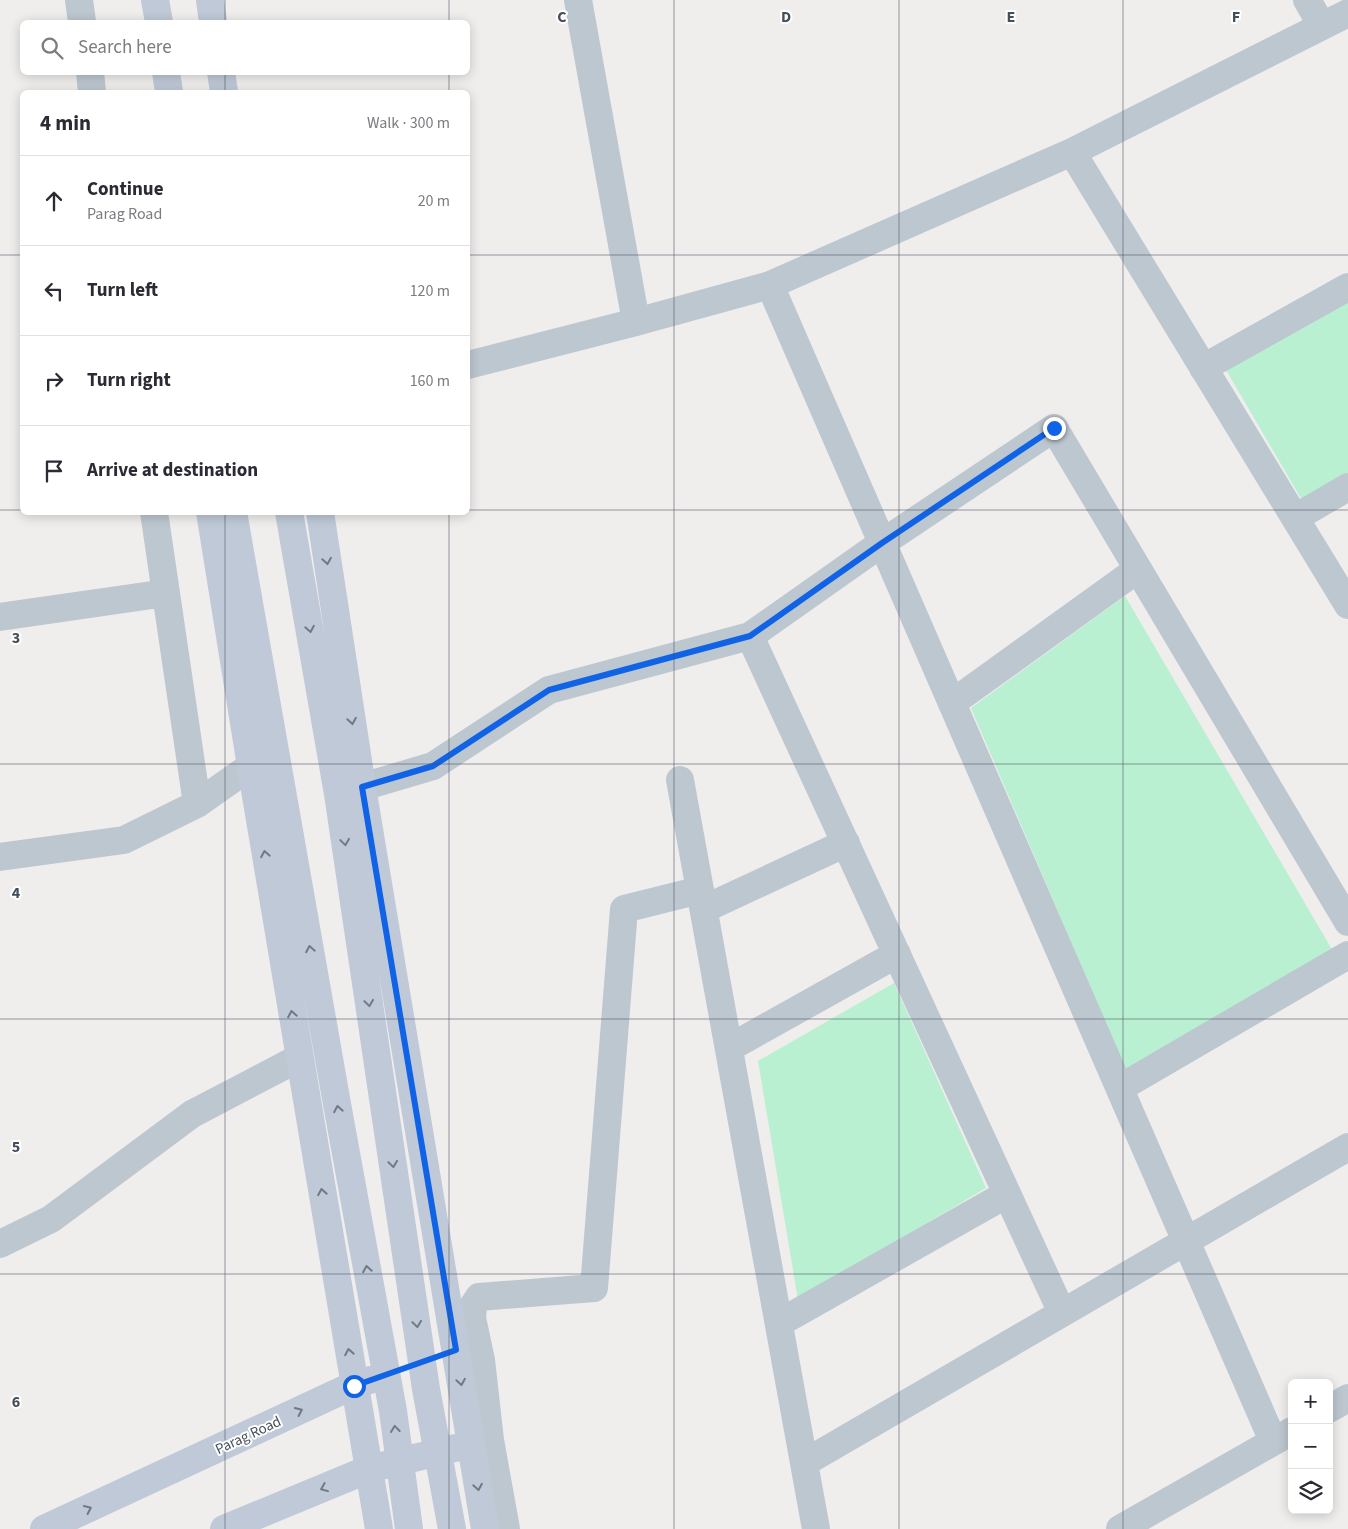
<!DOCTYPE html>
<html lang="en">
<head>
<meta charset="utf-8">
<style>
  body { margin:0; font-family:"Source Sans 3",sans-serif; background:#f2f2f3; color:#2b2b33 }
  .controls { position:absolute; right:15px; bottom:15px; display:grid; overflow:hidden; border-radius:8px; box-shadow:0 2px 12px #0003 }
  .controls button { width:45px; height:45px; display:grid; place-items:center; padding:0; border:0; border-bottom:1px solid #e1e1e2; background:#fff; color:#2b2b33; font:25px sans-serif }
  .stop { position:absolute; width:15px; height:15px; margin:-11px; border:4px solid #1163e6; border-radius:50%; background:#fff }
  .stop.end { background:#1163e6; border-color:#fff; box-shadow:0 1px 5px #0008 }
  .list { margin:0; padding:0; list-style:none }
  h2 { display:flex; justify-content:space-between; align-items:center; height:65px; margin:0; padding:0 20px; font-size:21px }
  h2 small { font-size:16px; font-weight:400; color:#7c7c81 }
  .list li { display:grid; grid-template-columns:32px 1fr auto; gap:15px; align-items:center; box-sizing:border-box; height:90px; padding:0 20px; border-top:1px solid #e1e1e2 }
  .list b { display:block; font-size:19px; white-space:nowrap }
  .list p { margin:0; font-size:16px; white-space:nowrap; color:#7c7c81 }
  .list em { font-size:16px; font-style:normal; color:#7c7c81 }
  .icon { flex:none; width:28px; height:28px; fill:none; stroke:currentColor; stroke-width:2; stroke-linecap:round; stroke-linejoin:round }
  .map { position:relative; flex:none; width:1348px; height:1529px; overflow:hidden }
  .search { position:absolute; background:#fff; box-shadow:0 2px 12px #0003; left:20px; top:20px; width:450px; height:55px; display:flex; align-items:center; gap:12px; box-sizing:border-box; padding:0 18px; border-radius:8px; color:#7c7c81; font-size:19px }
  .panel { position:absolute; background:#fff; box-shadow:0 2px 12px #0003; left:20px; top:90px; width:450px; height:425px; border-radius:8px }
  .map>svg:first-child { display:block }
  .green { fill:#b9f0d1 }
  .lines { fill:none; stroke-linecap:round; stroke-linejoin:round }
  .street { stroke:#bdc7d0; stroke-width:28 }
  .secondary { stroke:#bfc9d7; stroke-width:28 }
  .oneway { stroke:#707a86 }
  .route { stroke:#1163e6; stroke-width:6 }
  .grid { fill:none; stroke:#454f5b; stroke-width:1; stroke-opacity:0.55 }
  .labels { text-anchor:middle; stroke-width:4; stroke-linejoin:round; paint-order:stroke }
  .street-label { font-size:15px; fill:#454f5b; stroke:#fff }
  .grid-label { font-size:16px; text-anchor:middle; font-weight:bold; fill:#454f5b; stroke:#fff; stroke-width:4; stroke-linejoin:round; paint-order:stroke }
</style>
</head>
<body>
<div class="map">
<svg width="1348" height="1529" viewBox="0 0 1348 1529">
  <rect width="100%" height="100%" fill="#f0eded"/>
  <path class="green" d="M1348 300V482L1306 507 1226 370Z
    M1125 596 1337 958 1130 1080 971 708Z
    M894 983 986 1188 798 1300 758 1061Z"/>
  <g class="lines">
    <path class="street" d="M79 0 82 22
      M578 0 636 322
      M1307 0 1322 26
      M90 72 92 92
      M1072 152 1348 605
      M770 285 1273 1441
      M468 365 636 322 770 285 1072 152 1348 13
      M1203 368 1348 287
      M154 512 197 804
      M1295 518 1348 487
      M0 617 166 593
      M952 703 1138 569
      M680 780 816 1529
      M362 787 433 766 549 690 750 636
      M0 857 124 840 197 804 251 766
      M704 909 846 843
      M729 1048 897 954
      M1120 1088 1348 955
      M0 1244 51 1219 192 1114 299 1058
      M1062 1313 750 636 882 543 1054 428 1348 922
      M779 1323 1007 1194
      M1329 1409 1348 1398
      M804 1463 1348 1147
      M506 1529 490 1440 481 1360 472 1318 473 1306 479 1297 594 1288 624 909 700 890
      M1120 1529 1292 1431"/>
    <path class="secondary" d="M155 0 159 22
      M210 0 213 22
      M166 72 169 92
      M221 72 224 92
      M210 512 251 766 379 1529
      M233 512 337 1104 393 1411 409 1529
      M289 512 338 794 426 1389 452 1529
      M320 512 362 787 485 1529
      M44 1529 354 1385 370 1380
      M224 1529 369 1469 455 1448"/>
  </g>
  <defs><path id="oneway-chevron" d="M-2-3.5L2.5 0L-2 3.5" fill="none" stroke-width="1.6" stroke-linecap="round" stroke-linejoin="round" transform="scale(1.25)"/></defs>
  <g class="oneway">
    <use href="#oneway-chevron" transform="translate(327 561) rotate(81)"/>
    <use href="#oneway-chevron" transform="translate(310 629) rotate(80)"/>
    <use href="#oneway-chevron" transform="translate(352 721) rotate(81)"/>
    <use href="#oneway-chevron" transform="translate(345 842) rotate(82)"/>
    <use href="#oneway-chevron" transform="translate(265 854) rotate(-100)"/>
    <use href="#oneway-chevron" transform="translate(310 949) rotate(-100)"/>
    <use href="#oneway-chevron" transform="translate(369 1003) rotate(82)"/>
    <use href="#oneway-chevron" transform="translate(292 1014) rotate(-100)"/>
    <use href="#oneway-chevron" transform="translate(338 1109) rotate(-100)"/>
    <use href="#oneway-chevron" transform="translate(393 1164) rotate(82)"/>
    <use href="#oneway-chevron" transform="translate(322 1192) rotate(-100)"/>
    <use href="#oneway-chevron" transform="translate(367 1269) rotate(-100)"/>
    <use href="#oneway-chevron" transform="translate(417 1324) rotate(82)"/>
    <use href="#oneway-chevron" transform="translate(349 1352) rotate(-100)"/>
    <use href="#oneway-chevron" transform="translate(461 1382) rotate(81)"/>
    <use href="#oneway-chevron" transform="translate(299 1411) rotate(-25)"/>
    <use href="#oneway-chevron" transform="translate(395 1429) rotate(-97)"/>
    <use href="#oneway-chevron" transform="translate(478 1487) rotate(80)"/>
    <use href="#oneway-chevron" transform="translate(324 1488) rotate(158)"/>
    <use href="#oneway-chevron" transform="translate(88 1509) rotate(-25)"/>
  </g>
  <g class="lines">
    <path class="route" d="M354 1386 456 1350 362 787 433 766 549 690 750 636 882 543 1054 428"/>
  </g>
  <path class="grid" d="M225 0V22M449 0V22M674 0V1529M899 0V1529M1123 0V1529M225 72V92M449 72V92M0 255H22M468 255H1348M0 510H22M468 510H1348M225 512V1529M449 512V1529M0 764H1348M0 1019H1348M0 1274H1348"/>
  <g class="labels">
    <g class="street-label">
      <text transform="translate(248 1435) rotate(-25)" y="5">Parag Road</text>
    </g>
  </g>
  <g class="grid-label">
    <text x="562" y="22">C</text>
    <text x="786" y="22">D</text>
    <text x="1011" y="22">E</text>
    <text x="1236" y="22">F</text>
    <text x="16" y="643">3</text>
    <text x="16" y="898">4</text>
    <text x="16" y="1152">5</text>
    <text x="16" y="1407">6</text>
  </g>
</svg>
<div class="controls">
<button>+</button>
<button>−</button>
<button><svg class="icon" aria-label="layers" viewBox="0 0 24 24"><path d="M12 4l9 5-9 5-9-5zM3 14l9 5 9-5"/></svg></button>
</div>
<div class="stop" style="left:354px;top:1386px"></div>
<div class="stop end" style="left:1054px;top:428px"></div>
<div class="search"><svg class="icon" aria-label="search" viewBox="0 0 24 24"><circle cx="10" cy="10" r="6"/><path d="M15 15l6 6"/></svg>Search here</div>
<section class="panel">
<h2>4 min<small>Walk · 300 m</small></h2>
<ul class="list">
<li><svg class="icon" aria-label="ahead" viewBox="0 0 24 24"><path d="M12 20V5M6 11l6-6 6 6"/></svg><div><b>Continue</b><p>Parag Road</p></div><em>20 m</em></li>
<li><svg class="icon" aria-label="left" viewBox="0 0 24 24"><path d="M17 20v-9H6M10 6l-5 5 5 5"/></svg><div><b>Turn left</b></div><em>120 m</em></li>
<li><svg class="icon" aria-label="right" viewBox="0 0 24 24"><path d="M7 20v-9h11M14 6l5 5-5 5"/></svg><div><b>Turn right</b></div><em>160 m</em></li>
<li><svg class="icon" aria-label="arrive" viewBox="0 0 24 24"><path d="M6 21V4h12l-3 4 3 4H6"/></svg><div><b>Arrive at destination</b></div></li>
</ul>
</section>
</div>
</body>
</html>
